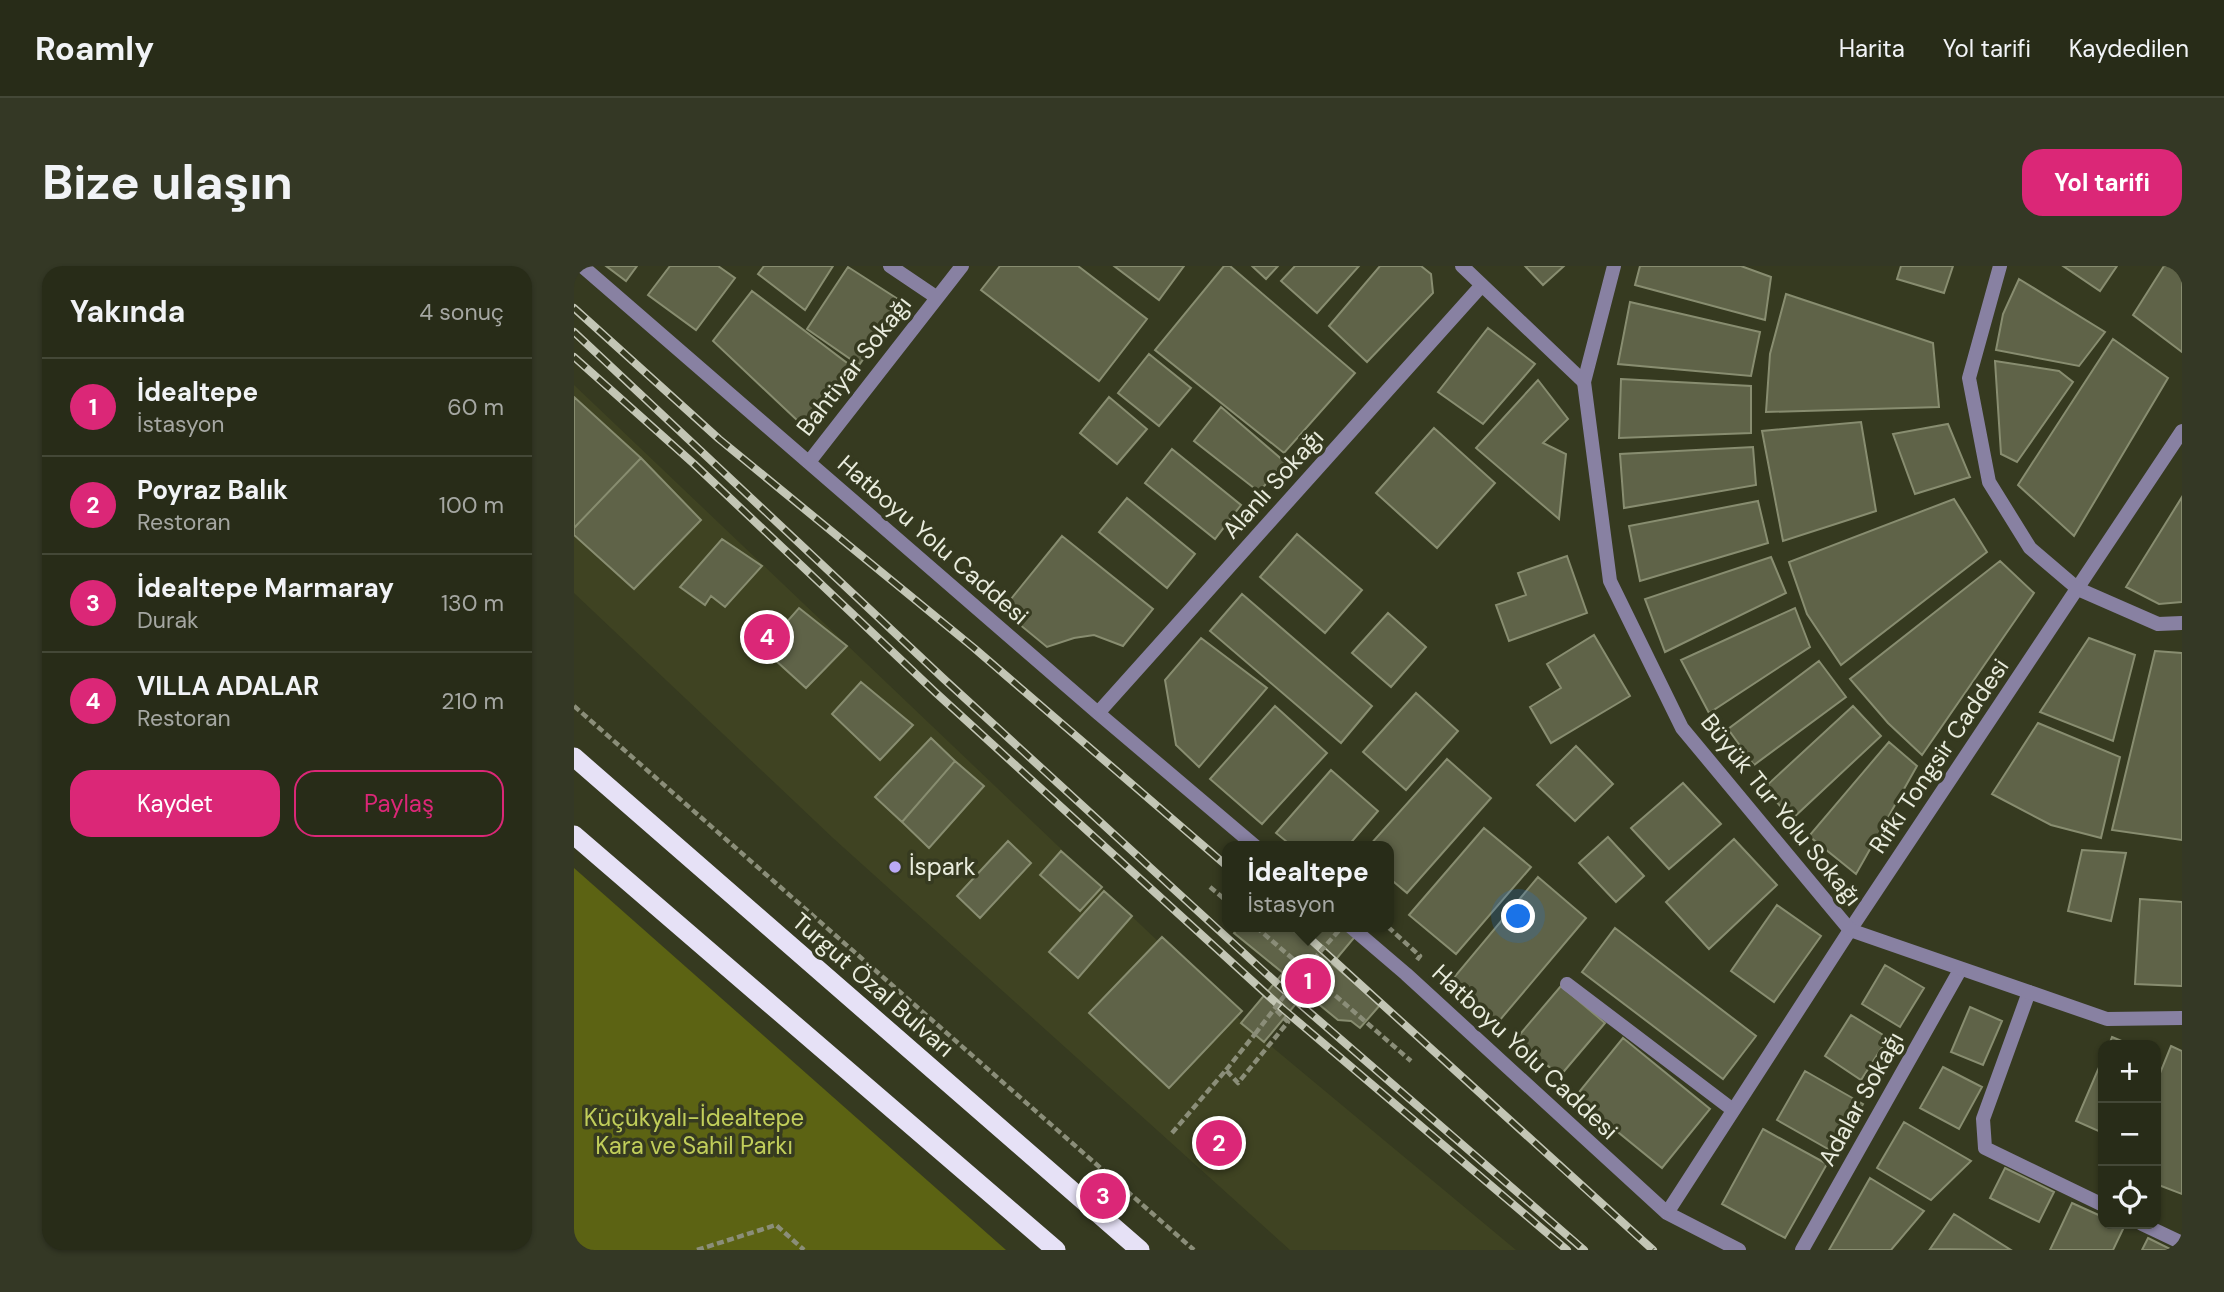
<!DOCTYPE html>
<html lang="tr">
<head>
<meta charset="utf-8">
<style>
  body { margin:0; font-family:"DM Sans",sans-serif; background:#343825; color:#f1f3f6 }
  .controls { position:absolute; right:21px; bottom:21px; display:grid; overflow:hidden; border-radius:14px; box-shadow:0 2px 5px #0004 }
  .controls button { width:63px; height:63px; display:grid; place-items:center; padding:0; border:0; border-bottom:2px solid #444837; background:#282c18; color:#f1f3f6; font:35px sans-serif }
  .you { position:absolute; left:945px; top:651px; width:24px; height:24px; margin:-18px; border:5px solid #fff; border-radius:50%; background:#1a73e8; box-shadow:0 0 0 10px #1a73e833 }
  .badge { display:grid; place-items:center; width:46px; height:46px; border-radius:50%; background:#db2777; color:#fff; font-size:23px; font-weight:700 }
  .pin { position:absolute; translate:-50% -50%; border:4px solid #fff; box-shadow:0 2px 7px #0006 }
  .popup { position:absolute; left:648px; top:575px; width:172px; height:91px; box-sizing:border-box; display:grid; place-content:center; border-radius:14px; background:#282c18; filter:drop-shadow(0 2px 5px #0005); font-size:23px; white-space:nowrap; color:#a5a7a2 }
  .popup b { font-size:26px; color:#f1f3f6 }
  .popup::after { content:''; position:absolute; left:50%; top:100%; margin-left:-14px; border:14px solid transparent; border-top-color:#282c18 }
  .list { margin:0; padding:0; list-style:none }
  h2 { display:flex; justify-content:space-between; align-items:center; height:91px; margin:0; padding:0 28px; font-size:30px }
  h2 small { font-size:23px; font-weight:400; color:#a5a7a2 }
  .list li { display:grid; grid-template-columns:46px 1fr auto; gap:21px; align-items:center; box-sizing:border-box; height:98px; padding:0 28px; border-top:2px solid #444837 }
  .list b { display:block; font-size:26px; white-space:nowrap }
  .list p { margin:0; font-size:23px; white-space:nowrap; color:#a5a7a2 }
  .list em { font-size:23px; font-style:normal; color:#a5a7a2 }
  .actions { display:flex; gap:14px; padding:21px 28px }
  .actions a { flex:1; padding:16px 0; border:2px solid #db2777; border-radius:21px; text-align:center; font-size:24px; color:#db2777 }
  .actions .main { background:#db2777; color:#fff }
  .icon { flex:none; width:38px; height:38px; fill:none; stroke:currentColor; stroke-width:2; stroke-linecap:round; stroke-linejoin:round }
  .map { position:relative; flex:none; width:1608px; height:984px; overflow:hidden; border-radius:21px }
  header { display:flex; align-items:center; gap:42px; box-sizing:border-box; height:98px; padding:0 35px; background:#282c18; border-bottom:2px solid #444837 }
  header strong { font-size:33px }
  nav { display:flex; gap:38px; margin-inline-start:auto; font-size:24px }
  .intro { display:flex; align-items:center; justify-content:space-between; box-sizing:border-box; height:168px; padding:0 42px }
  h1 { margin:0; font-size:49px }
  .button { padding:18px 32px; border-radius:21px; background:#db2777; color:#fff; font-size:24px; font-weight:700 }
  main { display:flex; gap:42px; padding:0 42px }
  aside { flex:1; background:#282c18; border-radius:21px; box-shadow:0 2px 5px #0004 }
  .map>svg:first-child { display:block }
  .built { fill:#3f4322 }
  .green { fill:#5c6313 }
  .building { fill:#5f6348; stroke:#888d70; stroke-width:2 }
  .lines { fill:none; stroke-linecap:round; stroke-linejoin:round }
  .path { stroke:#8b8e79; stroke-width:4.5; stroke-dasharray:7 3.5; stroke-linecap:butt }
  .service { stroke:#8881a2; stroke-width:14 }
  .minor { stroke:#8881a2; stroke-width:14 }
  .tertiary { stroke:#8881a2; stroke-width:14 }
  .trunk { stroke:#e6e1f6; stroke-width:19 }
  .rail-casing { stroke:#c3c6b5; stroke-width:8 }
  .rail { stroke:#363a20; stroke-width:5; stroke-dasharray:16; stroke-linecap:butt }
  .path-bridge { stroke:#8b8e79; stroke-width:4.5; stroke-dasharray:7 3.5; stroke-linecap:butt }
  .poi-dot { fill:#bbaaf6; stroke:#363a20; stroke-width:2.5 }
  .labels { text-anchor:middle; stroke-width:7; stroke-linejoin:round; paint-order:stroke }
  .street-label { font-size:24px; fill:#e9ecdd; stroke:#363a20 }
  .poi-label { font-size:24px; fill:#e9ecdd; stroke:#363a20; text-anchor:start }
  .park-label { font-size:24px; fill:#c1ce5a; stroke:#363a20 }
</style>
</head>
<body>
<header>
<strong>Roamly</strong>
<nav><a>Harita</a><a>Yol tarifi</a><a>Kaydedilen</a></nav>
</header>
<div class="intro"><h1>Bize ulaşın</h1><a class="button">Yol tarifi</a></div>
<main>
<aside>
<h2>Yakında<small>4 sonuç</small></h2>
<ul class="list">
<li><span class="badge">1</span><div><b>İdealtepe</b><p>İstasyon</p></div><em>60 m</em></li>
<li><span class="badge">2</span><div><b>Poyraz Balık</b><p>Restoran</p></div><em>100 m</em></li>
<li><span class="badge">3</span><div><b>İdealtepe Marmaray</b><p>Durak</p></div><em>130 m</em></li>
<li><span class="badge">4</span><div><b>VILLA ADALAR</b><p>Restoran</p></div><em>210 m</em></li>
</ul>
<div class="actions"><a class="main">Kaydet</a><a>Paylaş</a></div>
</aside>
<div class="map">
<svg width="1608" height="984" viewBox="0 0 1608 984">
  <rect width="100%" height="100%" fill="#363a20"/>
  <path class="built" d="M0 119 674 761 942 984H716L259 572 0 327Z"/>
  <path class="green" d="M0 602 432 984H0Z"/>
  <path class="building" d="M32 0H63L52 15Z
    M96 0H144L161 12 122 64 74 29Z
    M190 0H259L231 44 184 8Z
    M426 0H504L573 53 525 115 407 24Z
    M540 0H610L585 34Z
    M650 0H656L781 107 710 187 581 84Z
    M678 0H704L692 13Z
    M721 0H785L743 47 707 15Z
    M806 0H847L857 8 859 27 793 96 755 60Z
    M951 0H990L969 19Z
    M1066 0H1167L1197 11 1191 54 1061 19Z
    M1327 0H1379L1370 27 1323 13Z
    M1489 0H1543L1526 25Z
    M1590 0H1608V86L1559 49Z
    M274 1 330 37 285 99 233 63Z
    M1445 13 1531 66 1505 100 1422 84 1429 48Z
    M178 25 281 103 238 157 225 156 139 75Z
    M1212 28 1359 77 1365 141 1192 146 1196 88Z
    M1056 36 1186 66 1177 110 1044 98Z
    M914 62 961 98 909 158 864 126Z
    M1539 73 1594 112 1500 270 1444 219Z
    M575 88 617 122 585 160 544 127Z
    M1421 95 1485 105 1499 116 1443 196 1427 188Z
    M1047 113 1177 120V167L1045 172Z
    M964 114 994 153 969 177 992 188 985 253 902 182Z
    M0 131 67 192 0 262Z
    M535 131 573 163 543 198 506 167Z
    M647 141 711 196 685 226 620 175Z
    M1287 156 1302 245 1209 275 1188 165Z
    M1374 158 1396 211 1341 228 1319 168Z
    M860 162 921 217 863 282 802 227Z
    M1179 181 1182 219 1050 242 1046 188Z
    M598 183 667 239 641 273 571 217Z
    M67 192 127 254 60 323 0 269V262Z
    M1608 231V336L1585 338 1552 321Z
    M553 232 621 288 593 322 525 266Z
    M1380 233 1413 286 1267 399 1233 348 1215 296Z
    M1184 235 1194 277 1066 315 1055 260Z
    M723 268 788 324 751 367 686 311Z
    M488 270 579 343 549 380 520 369 500 372 473 381 428 344Z
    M148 273 188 300 151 341 137 330 131 339 106 321Z
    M993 290 1013 347 935 375 922 339 952 329 944 307Z
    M1197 291 1212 327 1091 386 1071 333Z
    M1426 295 1460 327 1348 489 1314 457 1276 413Z
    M668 328 798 440 767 477 636 365Z
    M225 342 273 380 232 422 189 383Z
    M1221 342 1236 381 1135 447 1107 394Z
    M814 347 852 381 817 421 778 387Z
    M1020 369 1056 430 977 477 956 441 987 422 973 398Z
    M627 372 693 422 625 501 602 479 591 414Z
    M1515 372 1561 389 1539 475 1466 446Z
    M1581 385 1608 387V574L1538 564Z
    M1245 395 1272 431 1180 499 1154 463Z
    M287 416 339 459 306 494 258 448Z
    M842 427 884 465 832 524 789 486Z
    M701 440 753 487 688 558 636 513Z
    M1279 440 1307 470 1218 553 1190 522Z
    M1464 457 1546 491 1527 572 1477 559 1418 528Z
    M357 472 381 495 328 556 301 531Z
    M1315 476 1343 500 1282 608 1235 570Z
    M1002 480 1039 518 1001 555 963 519Z
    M873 493 917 532 833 627 814 611V580H795Z
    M381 495 410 520 355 582 328 556Z
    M757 504 804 545 774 580H718L702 567Z
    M1109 517 1147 558 1095 603 1057 562Z
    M910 562 957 601 882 688 835 649Z
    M1034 571 1070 610 1042 636 1005 597Z
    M1160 573 1203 619 1135 683 1092 636Z
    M434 575 457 597 406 652 383 630Z
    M1508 584 1552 587 1537 655 1494 645Z
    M487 585 528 621 506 645 466 609Z
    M964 611 1012 652 920 761 872 721Z
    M530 625 558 650 504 712 475 686Z
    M1566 633 1608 636V720L1561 718Z
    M1203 639 1247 670 1200 736 1157 705Z
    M665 661H715L734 677 748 661H789L758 698 806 739 786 762 777 755 764 754 731 727 690 776 667 757 709 707 660 667Z
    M1041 662 1182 770 1149 813 1008 706Z
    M588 671 668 745 595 822 515 747Z
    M1311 699 1350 722 1326 761 1288 738Z
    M987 720 1031 757 986 810 942 773Z
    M1396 741 1428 755 1409 799 1377 786Z
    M1277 749 1314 772 1287 814 1251 790Z
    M1538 771 1557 779H1535Z
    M1049 772 1136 843 1088 902 1001 831Z
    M1597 780 1608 785V928L1582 918V817Z
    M1529 792V867L1502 855Z
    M1369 801 1408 821 1385 863 1346 842Z
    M1231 805 1289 838 1261 887 1203 854Z
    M1330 856 1397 895 1357 934 1303 902Z
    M1189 863 1253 898 1211 972 1148 938Z
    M1431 902 1480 926 1465 956 1416 932Z
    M1296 912 1350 945 1317 984H1255Z
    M1498 937 1529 951V958H1543L1550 961 1539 984H1476Z
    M1380 948 1437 984 1356 983Z
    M1574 972 1598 984H1568Z"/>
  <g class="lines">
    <path class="path" d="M0 440 620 984
      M636 621 654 636
      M682 661 837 795
      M814 661 846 690 843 694
      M652 804 681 768
      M598 867 652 804 664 817 714 756 701 743
      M123 984 202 959 230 984"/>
    <path class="service" d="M993 718 1159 844"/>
    <path class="minor" d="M8 0 524 447 681 580
      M316 0 362 31
      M888 0 1010 116
      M1426 0 1395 112 1415 216 1456 282 1504 323 1584 358 1608 357
      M235 196 388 0
      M524 447 908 19
      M777 661 832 708 1093 947 1165 984
      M1455 726 1409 853 1411 882 1529 939
      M1093 947 1276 664 1608 165
      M1568 958 1608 977
      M1228 984 1386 704"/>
    <path class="tertiary" d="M1040 0 1010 116 1036 315 1108 462 1276 664 1533 753 1608 752"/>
    <path class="trunk" d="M0 491 566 984
      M0 569 482 984"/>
    <g class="rail-casing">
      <path id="rail" d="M0 42 145 173 400 382 654 601
        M0 66 371 414 719 732 1010 984
        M0 91 120 198 361 426 709 743 993 984
        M723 661 1079 984"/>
    </g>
    <use href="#rail" class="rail"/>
    <path class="path-bridge" d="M681 768 731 703 768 661"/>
  </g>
  <circle class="poi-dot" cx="321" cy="601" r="7"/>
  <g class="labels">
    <g class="street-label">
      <text transform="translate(280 100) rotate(-52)" y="8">Bahtiyar Sokağı</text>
      <text transform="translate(699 218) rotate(-48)" y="8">Alanlı Sokağı</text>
      <text transform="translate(359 274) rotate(41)" y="8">Hatboyu Yolu Caddesi</text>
      <text transform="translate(1365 490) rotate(-56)" y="8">Rıfkı Tongsir Caddesi</text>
      <text transform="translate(1207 544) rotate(51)" y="8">Büyük Tur Yolu Sokağı</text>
      <text transform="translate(299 719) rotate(41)" y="8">Turgut Özal Bulvarı</text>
      <text transform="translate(951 786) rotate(43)" y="8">Hatboyu Yolu Caddesi</text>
      <text transform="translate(1287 833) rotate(-61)" y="8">Adalar Sokağı</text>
    </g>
    <g class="poi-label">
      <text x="335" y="609">İspark</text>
    </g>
    <g class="park-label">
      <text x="120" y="860">Küçükyalı-İdealtepe<tspan x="120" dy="28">Kara ve Sahil Parkı</tspan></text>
    </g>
  </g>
</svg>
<div class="controls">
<button>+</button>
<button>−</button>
<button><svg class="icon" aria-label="locate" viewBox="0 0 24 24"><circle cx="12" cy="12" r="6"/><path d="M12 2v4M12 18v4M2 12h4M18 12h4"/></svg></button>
</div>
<div class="you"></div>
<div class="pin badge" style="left:734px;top:715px">1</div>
<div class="popup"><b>İdealtepe</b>İstasyon</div>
<div class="pin badge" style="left:645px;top:877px">2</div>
<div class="pin badge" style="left:529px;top:930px">3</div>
<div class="pin badge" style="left:193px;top:371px">4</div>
</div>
</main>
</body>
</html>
